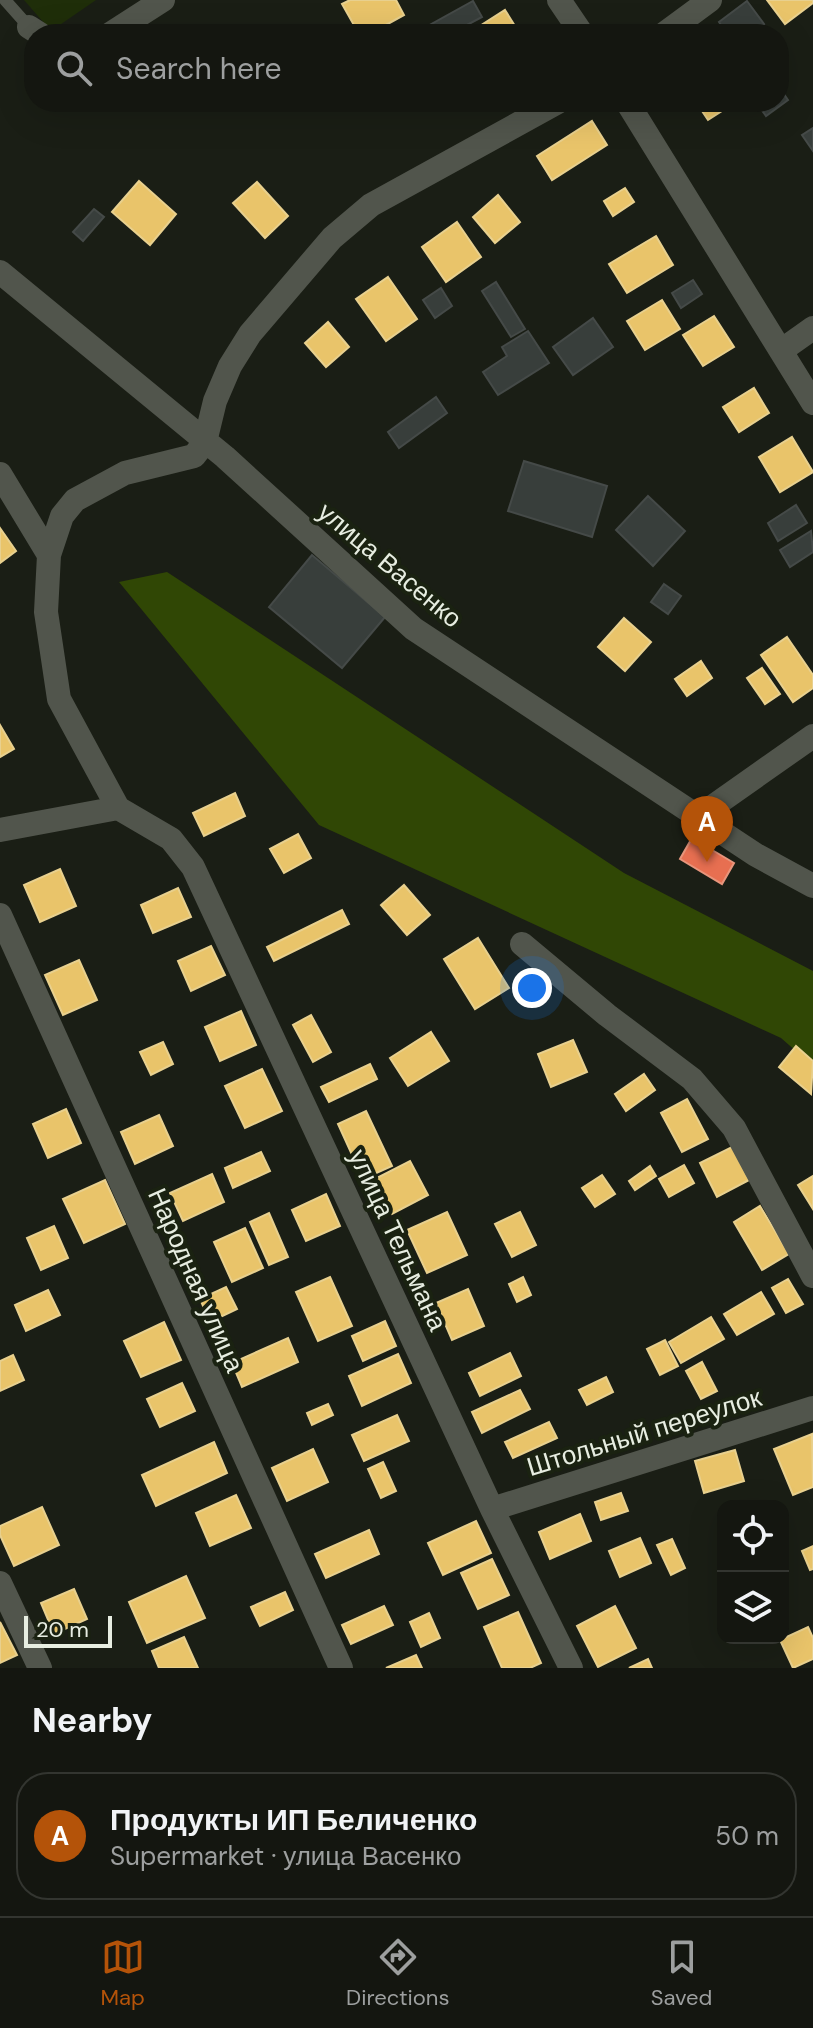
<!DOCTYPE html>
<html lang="en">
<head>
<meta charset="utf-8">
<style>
  body { margin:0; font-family:"DM Sans",sans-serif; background:#1d1f19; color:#f1f3f6 }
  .controls { position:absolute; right:24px; bottom:24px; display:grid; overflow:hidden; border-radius:16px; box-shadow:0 8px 32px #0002 }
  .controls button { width:72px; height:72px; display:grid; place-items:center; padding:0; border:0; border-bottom:2px solid #333530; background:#141610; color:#f1f3f6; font:40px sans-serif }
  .scale { position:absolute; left:24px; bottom:20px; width:88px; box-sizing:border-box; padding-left:8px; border:4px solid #e7ede1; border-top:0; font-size:22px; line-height:28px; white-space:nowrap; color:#e7ede1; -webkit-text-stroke:6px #1a2211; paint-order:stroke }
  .you { position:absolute; left:532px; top:988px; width:28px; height:28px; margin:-20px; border:6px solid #fff; border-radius:50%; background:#1a73e8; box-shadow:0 0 0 12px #1a73e833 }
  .badge { display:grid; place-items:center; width:52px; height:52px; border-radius:50%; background:#b45309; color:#fff; font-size:26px; font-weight:700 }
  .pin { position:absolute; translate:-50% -66px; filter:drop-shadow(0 2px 4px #0008) }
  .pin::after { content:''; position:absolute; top:42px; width:28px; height:24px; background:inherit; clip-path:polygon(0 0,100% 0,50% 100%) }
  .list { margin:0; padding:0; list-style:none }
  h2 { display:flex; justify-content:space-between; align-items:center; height:104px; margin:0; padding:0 32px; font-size:34px }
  h2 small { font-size:26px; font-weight:400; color:#9d9f9f }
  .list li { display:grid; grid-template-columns:52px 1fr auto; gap:24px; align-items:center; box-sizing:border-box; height:128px; margin:0 16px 16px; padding:0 16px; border:2px solid #333530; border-radius:32px }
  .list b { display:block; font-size:30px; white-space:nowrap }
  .list p { margin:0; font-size:26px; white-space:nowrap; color:#9d9f9f }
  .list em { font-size:26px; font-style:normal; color:#9d9f9f }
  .icon { flex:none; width:44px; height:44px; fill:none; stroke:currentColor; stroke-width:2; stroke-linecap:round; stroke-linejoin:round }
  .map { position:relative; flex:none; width:813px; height:1668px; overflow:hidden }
  .search { position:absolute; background:#141610; box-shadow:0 8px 32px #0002; left:24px; right:24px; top:24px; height:88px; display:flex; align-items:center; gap:20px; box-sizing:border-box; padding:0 28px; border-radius:32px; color:#9d9f9f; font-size:30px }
  .sheet { height:248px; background:#141610 }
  nav { display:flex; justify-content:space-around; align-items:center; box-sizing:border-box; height:112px; border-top:2px solid #333530; background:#141610; font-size:22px; color:#9d9f9f }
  nav a { display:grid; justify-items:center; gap:4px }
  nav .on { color:#b45309 }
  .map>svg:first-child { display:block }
  .green { fill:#1f2e09 }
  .forest { fill:#304705 }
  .homes { fill:#e9c46a; stroke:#e8d08e; stroke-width:2 }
  .shops { fill:#e76f51; stroke:#e7957c; stroke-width:2 }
  .building { fill:#383e3b; stroke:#454a48; stroke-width:2 }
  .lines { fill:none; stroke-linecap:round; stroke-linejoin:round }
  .lane { stroke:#51554c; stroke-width:12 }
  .street { stroke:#51554c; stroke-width:24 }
  .labels { text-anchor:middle; stroke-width:8; stroke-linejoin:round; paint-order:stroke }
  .street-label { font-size:26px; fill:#e7ede1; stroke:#1a2211 }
</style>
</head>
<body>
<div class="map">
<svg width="813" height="1668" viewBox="0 0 813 1668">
  <rect width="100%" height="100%" fill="#1a1e15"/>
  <path class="green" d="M24 0H96L51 31Z"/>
  <path class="forest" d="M167 572 624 873 813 971V1066L781 1038 319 825 119 582Z"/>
  <path class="homes" d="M350 0H396L404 15 384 26 388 34H359L342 4Z
    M767 0H813V3L785 24Z
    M505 10 520 34H478L475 29Z
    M696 102H736L708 120Z
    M592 121 607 145 552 180 537 156Z
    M139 181 176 214 150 245 112 212Z
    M257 182 288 216 265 238 233 203Z
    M625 188 634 202 613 216 604 201Z
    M498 195 520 222 495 243 473 217Z
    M457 222 481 257 446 282 422 247Z
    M656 236 673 265 627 293 609 264Z
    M388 277 417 319 386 341 356 299Z
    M662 300 680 329 645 350 627 321Z
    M714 316 734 347 703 366 683 335Z
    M328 322 349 347 326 367 305 343Z
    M754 388 769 413 739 432 723 407Z
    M792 437 813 472 780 492 759 457Z
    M0 528 16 551 0 563Z
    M624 618 651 642 625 671 598 647Z
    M787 637 813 675V688L793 702 761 655Z
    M701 661 712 678 687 696 675 679Z
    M762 668 780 694 765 704 747 678Z
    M0 725 14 749 0 757Z
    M235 793 245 816 204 836 193 813Z
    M298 834 311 858 284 873 270 849Z
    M60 869 76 906 40 922 24 885Z
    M404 885 430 915 407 935 381 905Z
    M178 888 191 917 153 933 141 905Z
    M342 910 349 924 274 961 267 947Z
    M478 938 509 988 475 1009 444 959Z
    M211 946 225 975 191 991 178 961Z
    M79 960 97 1000 63 1015 45 975Z
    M241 1011 256 1045 220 1061 205 1027Z
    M311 1015 331 1052 313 1062 293 1025Z
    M431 1032 449 1061 408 1086 390 1058Z
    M573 1040 587 1072 551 1087 538 1054Z
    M163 1042 173 1064 151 1075 140 1052Z
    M796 1046 813 1061 811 1094 779 1067Z
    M370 1064 377 1079 329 1102 321 1087Z
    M262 1069 282 1111 245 1128 225 1086Z
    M644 1074 655 1090 626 1111 615 1094Z
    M687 1099 708 1139 682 1152 661 1113Z
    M66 1109 81 1143 48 1158 33 1124Z
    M366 1111 392 1166 363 1179 338 1124Z
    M159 1115 173 1146 135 1164 121 1132Z
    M732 1147 749 1180 717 1197 700 1163Z
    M261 1152 270 1171 233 1188 225 1168Z
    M410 1161 428 1195 392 1214 373 1180Z
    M684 1165 694 1183 669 1197 659 1179Z
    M650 1166 656 1176 635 1190 629 1181Z
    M212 1174 224 1202 183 1221 170 1193Z
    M602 1175 615 1194 595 1207 582 1188Z
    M813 1176V1209L798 1185Z
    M105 1180 125 1224 84 1243 63 1199Z
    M326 1194 340 1226 306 1241 292 1210Z
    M760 1206 789 1254 762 1270 734 1222Z
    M447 1212 467 1255 427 1273 407 1230Z
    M520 1212 536 1245 512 1257 495 1224Z
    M269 1213 288 1257 269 1265 250 1222Z
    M54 1226 68 1258 41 1270 27 1238Z
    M245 1228 263 1268 232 1282 214 1242Z
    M330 1277 352 1326 318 1341 296 1292Z
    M523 1277 531 1295 517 1302 509 1284Z
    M788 1279 803 1304 786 1313 772 1288Z
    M226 1287 237 1309 210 1322 200 1299Z
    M468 1289 484 1326 452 1340 436 1303Z
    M48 1290 60 1315 26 1331 15 1305Z
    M761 1292 774 1314 737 1335 724 1314Z
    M711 1317 724 1339 681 1363 669 1342Z
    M385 1321 396 1346 363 1361 352 1336Z
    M164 1322 181 1360 141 1377 124 1341Z
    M288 1338 298 1362 242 1387 232 1363Z
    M665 1340 678 1366 660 1375 647 1349Z
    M510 1353 521 1376 480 1396 469 1373Z
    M398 1354 411 1383 362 1406 349 1376Z
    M13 1355 24 1380 0 1391V1361Z
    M702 1362 717 1391 701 1399 686 1371Z
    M606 1377 613 1392 587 1405 579 1390Z
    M182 1383 195 1411 160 1427 147 1399Z
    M520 1390 530 1409 482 1433 472 1412Z
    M328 1404 333 1415 312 1425 307 1413Z
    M397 1415 409 1441 364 1461 352 1435Z
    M549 1422 557 1438 513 1458 505 1442Z
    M812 1434 813 1487 793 1495 774 1449Z
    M214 1442 227 1473 156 1506 142 1475Z
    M313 1449 328 1482 287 1501 272 1468Z
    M735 1450 744 1481 704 1493 695 1461Z
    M383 1462 396 1491 381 1498 368 1469Z
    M621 1493 628 1511 601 1520 595 1502Z
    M236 1495 251 1528 210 1546 196 1513Z
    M42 1507 59 1545 14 1566 0 1535V1526Z
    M580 1514 591 1541 550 1559 539 1532Z
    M476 1521 491 1553 443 1575 428 1543Z
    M369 1530 379 1554 326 1578 315 1554Z
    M640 1538 651 1563 620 1577 609 1551Z
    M672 1539 685 1568 671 1575 657 1545Z
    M813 1546V1569L810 1570 802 1551Z
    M492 1559 509 1595 478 1609 461 1573Z
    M186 1576 205 1618 147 1643 129 1602Z
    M74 1589 87 1619 54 1634 41 1603Z
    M285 1592 293 1610 260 1626 251 1607Z
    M384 1606 393 1625 351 1644 342 1625Z
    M615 1606 636 1648 598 1667 577 1626Z
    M518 1612 541 1663 530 1668H502L484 1627Z
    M429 1613 440 1638 421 1647 410 1622Z
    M0 1622 17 1655 0 1663Z
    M808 1627 813 1638V1659L793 1668 780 1640Z
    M184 1637 198 1668H159L152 1651Z
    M416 1655 422 1668H386Z
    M648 1659 652 1668H629Z"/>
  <path class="shops" d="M692 838 734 863 722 884 680 859Z"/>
  <path class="building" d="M473 1 482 17 450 34H432L428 26Z
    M747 1 764 24 750 34H727L719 22Z
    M779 87 788 100 766 116 756 102H779Z
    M813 128V151L802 135Z
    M94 209 104 217 83 241 73 232Z
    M693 280 702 294 681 308 672 293Z
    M496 282 525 329 511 337 482 291Z
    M441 288 452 306 435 318 423 300Z
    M593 318 613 347 573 375 553 347Z
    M528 331 549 363 498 395 483 372 507 356 502 347Z
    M436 397 447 413 399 448 388 432Z
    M524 461 607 486 592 537 508 511Z
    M648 496 685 531 653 566 616 530Z
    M796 505 807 523 778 541 768 523Z
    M811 531 813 552 790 567 780 550Z
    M312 555 385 617 342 668 269 607Z
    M664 584 681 596 668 614 651 602Z"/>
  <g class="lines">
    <path class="lane" d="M5 0 29 27"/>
    <path class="street" d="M559 0 582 34
      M29 27 40 34
      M110 34 163 0
      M664 34 710 0
      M627 102 813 403
      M0 272 225 457 414 629 756 855 813 886
      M782 350 813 328
      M0 474 49 555 46 612 59 699 118 808
      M49 555 62 516 75 500 125 473 194 456 205 442 215 401 230 366 250 334 332 238 371 205 558 102
      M698 817 813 736
      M0 830 118 808 171 839 193 867 492 1509 571 1668
      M0 915 341 1668
      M522 944 607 1015 692 1079 734 1128 813 1276
      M492 1509 813 1408
      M0 1583 40 1668"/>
  </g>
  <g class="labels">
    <g class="street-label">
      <text transform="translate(390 565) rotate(40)" y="9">улица Васенко</text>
      <text transform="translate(398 1240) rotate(65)" y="9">улица Тельмана</text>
      <text transform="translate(196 1280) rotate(66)" y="9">Народная улица</text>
      <text transform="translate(644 1432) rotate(-17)" y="9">Штольный переулок</text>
    </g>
  </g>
</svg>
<div class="controls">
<button><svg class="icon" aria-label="locate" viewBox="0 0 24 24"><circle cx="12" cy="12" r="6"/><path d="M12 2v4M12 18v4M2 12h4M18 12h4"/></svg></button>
<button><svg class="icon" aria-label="layers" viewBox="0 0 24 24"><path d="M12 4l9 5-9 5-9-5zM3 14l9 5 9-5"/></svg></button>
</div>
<div class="scale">20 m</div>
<div class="you"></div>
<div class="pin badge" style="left:707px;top:862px">A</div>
<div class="search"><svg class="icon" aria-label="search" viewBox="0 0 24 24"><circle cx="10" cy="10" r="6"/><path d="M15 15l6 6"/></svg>Search here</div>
</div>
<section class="sheet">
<h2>Nearby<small></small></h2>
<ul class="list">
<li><span class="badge">A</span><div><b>Продукты ИП Беличенко</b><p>Supermarket · улица Васенко</p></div><em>50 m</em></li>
</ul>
</section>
<nav>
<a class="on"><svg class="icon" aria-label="map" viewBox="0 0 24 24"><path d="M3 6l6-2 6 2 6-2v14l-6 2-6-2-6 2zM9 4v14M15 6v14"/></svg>Map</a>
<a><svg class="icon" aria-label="directions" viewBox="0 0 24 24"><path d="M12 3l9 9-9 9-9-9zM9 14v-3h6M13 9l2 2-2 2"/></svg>Directions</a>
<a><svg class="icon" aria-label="saved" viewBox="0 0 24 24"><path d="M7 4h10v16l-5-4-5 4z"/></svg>Saved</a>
</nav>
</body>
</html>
